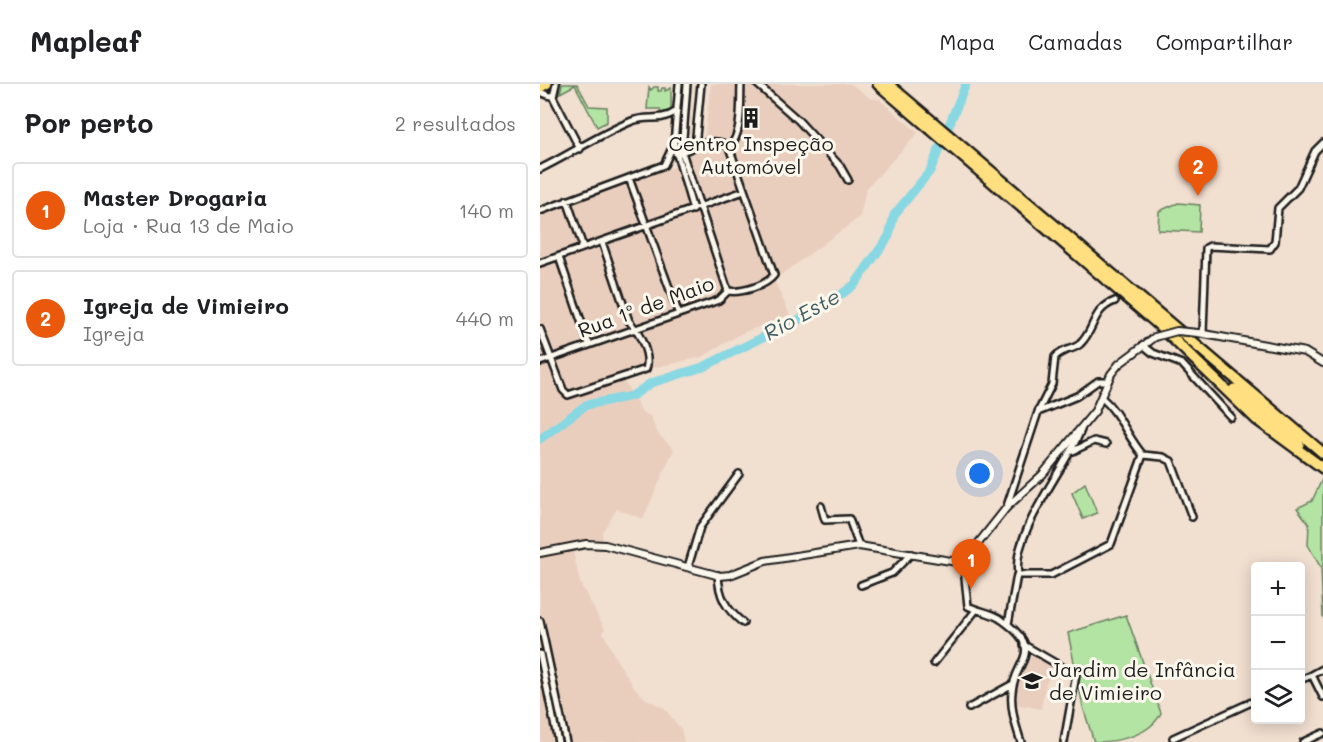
<!DOCTYPE html>
<html lang="pt">
<head>
<meta charset="utf-8">
<style>
  body { margin:0; font-family:Mali,sans-serif; background:#f6f6f6; color:#202124 }
  .controls { position:absolute; right:18px; bottom:18px; display:grid; overflow:hidden; border-radius:6px; box-shadow:0 3px 15px #0003 }
  .controls button { width:54px; height:54px; display:grid; place-items:center; padding:0; border:0; border-bottom:2px solid #e0e0e0; background:#fff; color:#202124; font:30px sans-serif }
  .you { position:absolute; left:440px; top:390px; width:21px; height:21px; margin:-15px; border:4px solid #fff; border-radius:50%; background:#1a73e8; box-shadow:0 0 0 9px #1a73e833 }
  .badge { display:grid; place-items:center; width:39px; height:39px; border-radius:50%; background:#ea580c; color:#fff; font-size:20px; font-weight:700 }
  .pin { position:absolute; translate:-50% -50px; filter:drop-shadow(0 2px 3px #0008) }
  .pin::after { content:''; position:absolute; top:32px; width:21px; height:18px; background:inherit; clip-path:polygon(0 0,100% 0,50% 100%) }
  .list { margin:0; padding:0; list-style:none }
  h2 { display:flex; justify-content:space-between; align-items:center; height:78px; margin:0; padding:0 24px; font-size:26px }
  h2 small { font-size:20px; font-weight:400; color:#757577 }
  .list li { display:grid; grid-template-columns:39px 1fr auto; gap:18px; align-items:center; box-sizing:border-box; height:96px; margin:0 12px 12px; padding:0 12px; border:2px solid #e0e0e0; border-radius:6px }
  .list b { display:block; font-size:22px; white-space:nowrap }
  .list p { margin:0; font-size:20px; white-space:nowrap; color:#757577 }
  .list em { font-size:20px; font-style:normal; color:#757577 }
  .icon { flex:none; width:33px; height:33px; fill:none; stroke:currentColor; stroke-width:2; stroke-linecap:round; stroke-linejoin:round }
  .map { position:relative; flex:none; width:783px; height:658px; overflow:hidden }
  header { display:flex; align-items:center; gap:36px; box-sizing:border-box; height:84px; padding:0 30px; background:#fff; border-bottom:2px solid #e0e0e0 }
  header strong { font-size:28px }
  nav { display:flex; gap:33px; margin-inline-start:auto; font-size:21px }
  main { display:flex }
  aside { flex:1; background:#fff }
  .map>svg:first-child { display:block }
  .built { fill:#eacebd }
  .green { fill:#b3e4a3; stroke:#688060; stroke-width:1.5 }
  .lines { fill:none; stroke-linecap:round; stroke-linejoin:round }
  .river { stroke:#88d8e3; stroke-width:9 }
  .minor-casing { stroke:#1c1c1c; stroke-width:10 }
  .tertiary-casing { stroke:#1c1c1c; stroke-width:10 }
  .primary-casing { stroke:#1c1c1c; stroke-width:13 }
  .motorway-casing { stroke:#1c1c1c; stroke-width:14 }
  .minor { stroke:#fbf7ec; stroke-width:5 }
  .tertiary { stroke:#fbf7ec; stroke-width:6 }
  .primary { stroke:#ffdf80; stroke-width:8 }
  .motorway { stroke:#ffdf80; stroke-width:9 }
  .tertiary-bridge-casing { stroke:#1c1c1c; stroke-width:10; stroke-linecap:butt }
  .tertiary-bridge { stroke:#fbf7ec; stroke-width:6 }
  .labels { text-anchor:middle; stroke-width:6; stroke-linejoin:round; paint-order:stroke }
  .poi-label { font-size:20px; fill:#1c1c1c; stroke:#fbf7ec }
  .street-label { font-size:20px; fill:#1c1c1c; stroke:#fbf7ec }
  .water-label { font-size:21px; font-style:italic; fill:#425e62; stroke:#fbf7ec }
</style>
</head>
<body>
<header>
<strong>Mapleaf</strong>
<nav><a>Mapa</a><a>Camadas</a><a>Compartilhar</a></nav>
</header>
<main>
<aside>
<h2>Por perto<small>2 resultados</small></h2>
<ul class="list">
<li><span class="badge">1</span><div><b>Master Drogaria</b><p>Loja · Rua 13 de Maio</p></div><em>140 m</em></li>
<li><span class="badge">2</span><div><b>Igreja de Vimieiro</b><p>Igreja</p></div><em>440 m</em></li>
</ul>
</aside>
<div class="map">
<svg width="783" height="658" viewBox="0 0 783 658">
  <rect width="100%" height="100%" fill="#f1dfd0"/>
  <filter id="ink" filterUnits="userSpaceOnUse"><feTurbulence type="fractalNoise" baseFrequency=".0167" numOctaves="2"/><feDisplacementMap in="SourceGraphic" scale="12" xChannelSelector="R" yChannelSelector="G"/><feConvolveMatrix kernelMatrix="1 2 1 2 8 2 1 2 1" color-interpolation-filters="sRGB"/></filter>
  <g filter="url(#ink)">
    <path class="built" d="M171 0H311L330 14 339 15 378 49 326 105 320 133 234 196 250 231 202 249 162 273 117 283 84 297 102 328 110 332 118 350 134 365 103 435 77 425 62 448 64 464 33 467 40 499 65 545 63 548 76 575 94 603 106 615 124 624 141 645 144 658H0V133L65 105 147 79 145 70 163 63Z
      M493 568 517 581 506 599 501 625 475 620 476 600Z"/>
    <path class="green" d="M22 0H37L49 22 67 23V38L57 43 35 1 20 9Z
      M109 3 111 6 114 3H118V7H121L122 4H125V7L131 4V27L121 29 120 25H107Z
      M638 119 660 121 659 148 618 146 619 127Z
      M783 393V534L781 484 768 461 769 440 757 424 772 417Z
      M545 399 557 429 543 435 532 409Z
      M586 531 621 629C610 652 577 658 554 658L543 623 528 549Z"/>
    <g class="lines">
      <path class="river" d="M0 355 46 321 92 312 111 299 163 283 288 221 315 200 349 152 354 131 390 87 426 0"/>
      <g class="minor-casing">
        <path id="minor" d="M16 0 13 13 40 65
          M139 0 134 60 153 126
          M147 0 142 68 188 207
          M217 0 258 36 300 82 308 96
          M0 8 13 13
          M155 63 161 0
          M189 63C203 51 200 17 201 0
          M136 70C153 65 173 50 189 63L234 191C226 202 201 209 188 207
          M0 85C31 70 60 50 92 37 110 30 118 39 137 27
          M89 94 138 228
          M27 116 42 160 40 165
          M0 127 124 81 134 60
          M19 173 49 260
          M0 179 204 107
          M0 245 23 306 28 311 106 285C111 271 99 248 89 237L62 158
          M663 249 666 164 670 162 730 165 735 158 738 124 758 104 775 67 783 59
          M603 261 613 269 642 280 691 333
          M0 278 179 216 188 207
          M562 314C580 329 587 353 603 371L623 373 631 377 652 433
          M498 328 537 312 558 297H568
          M533 367 554 357 566 360
          M281 422 285 436 309 435 319 462
          M467 422 498 328 512 300 515 273C523 264 532 267 540 260 556 245 551 226 575 217
          M423 475 428 522C439 528 452 528 462 536 507 568 474 576 472 608 470 625 476 642 481 658
          M148 483 160 443 199 390
          M478 490C471 450 526 383 541 346
          M178 491C179 513 186 525 203 539
          M321 501 352 489 371 470
          M0 537 26 658
          M468 540 477 491H511L571 460 603 371
          M484 561 536 591 524 658
          M0 570 18 658
          M394 579 436 526
          M772 591 783 585
          M760 596 772 591 783 613
          M429 624 473 600
          M633 654 716 616
          M763 658 783 649"/>
      </g>
      <g class="tertiary-casing">
        <path id="tertiary" d="M658 249 765 268 783 279
          M0 469 46 460 65 461 180 492 190 491 225 477 319 462 417 478 429 471 467 423 502 391 555 327 571 290 579 280 615 253"/>
      </g>
      <g class="primary-casing">
        <path id="primary" d="M0 4 7 0"/>
      </g>
      <g class="motorway-casing">
        <path id="motorway" d="M338 0 620 242 716 335 783 384
          M348 0 783 369
          M694 305 759 360"/>
      </g>
      <use href="#minor" class="minor"/>
      <use href="#tertiary" class="tertiary"/>
      <use href="#primary" class="primary"/>
      <use href="#motorway" class="motorway"/>
      <g class="tertiary-bridge-casing">
        <path id="tertiary-bridge" d="M615 253 637 247 658 249"/>
      </g>
      <use href="#tertiary-bridge" class="tertiary-bridge"/>
    </g>
  </g>
  <defs>
    <g id="building-bare" transform="scale(1.62)"><path d="M-4-6H4V6H1V3H-1V6H-4ZM-2.5-4.3h1.7v1.8h-1.7ZM.8-4.3h1.7v1.8H.8ZM-2.5-1h1.7V.8h-1.7ZM.8-1h1.7V.8H.8Z" fill="#1c1c1c" stroke="#fbf7ec" stroke-width="2.5" paint-order="stroke"/></g>
    <g id="school-bare" transform="scale(1.62)"><path d="M0-5L7-2L0 1L-7-2ZM-4 1L0 2.5L4 1V4Q0 6-4 4Z" fill="#1c1c1c" stroke="#fbf7ec" stroke-width="2.5" paint-order="stroke"/></g>
  </defs>
  <g fill-rule="evenodd">
    <use href="#building-bare" x="211" y="34"/>
    <use href="#school-bare" x="492" y="597"/>
  </g>
  <g class="labels">
    <g class="poi-label">
      <text x="211" y="67">Centro Inspeção<tspan x="211" dy="23">Automóvel</tspan></text>
      <text x="509" y="593" text-anchor="start">Jardim de Infância<tspan x="509" dy="23">de Vimieiro</tspan></text>
    </g>
    <g class="street-label">
      <text transform="translate(106 223) rotate(-20)" y="7">Rua 1º de Maio</text>
    </g>
    <g class="water-label">
      <text transform="translate(262 231) rotate(-29)" y="7">Rio Este</text>
    </g>
  </g>
</svg>
<div class="controls">
<button>+</button>
<button>−</button>
<button><svg class="icon" aria-label="layers" viewBox="0 0 24 24"><path d="M12 4l9 5-9 5-9-5zM3 14l9 5 9-5"/></svg></button>
</div>
<div class="you"></div>
<div class="pin badge" style="left:431px;top:505px">1</div>
<div class="pin badge" style="left:658px;top:112px">2</div>
</div>
</main>
</body>
</html>
